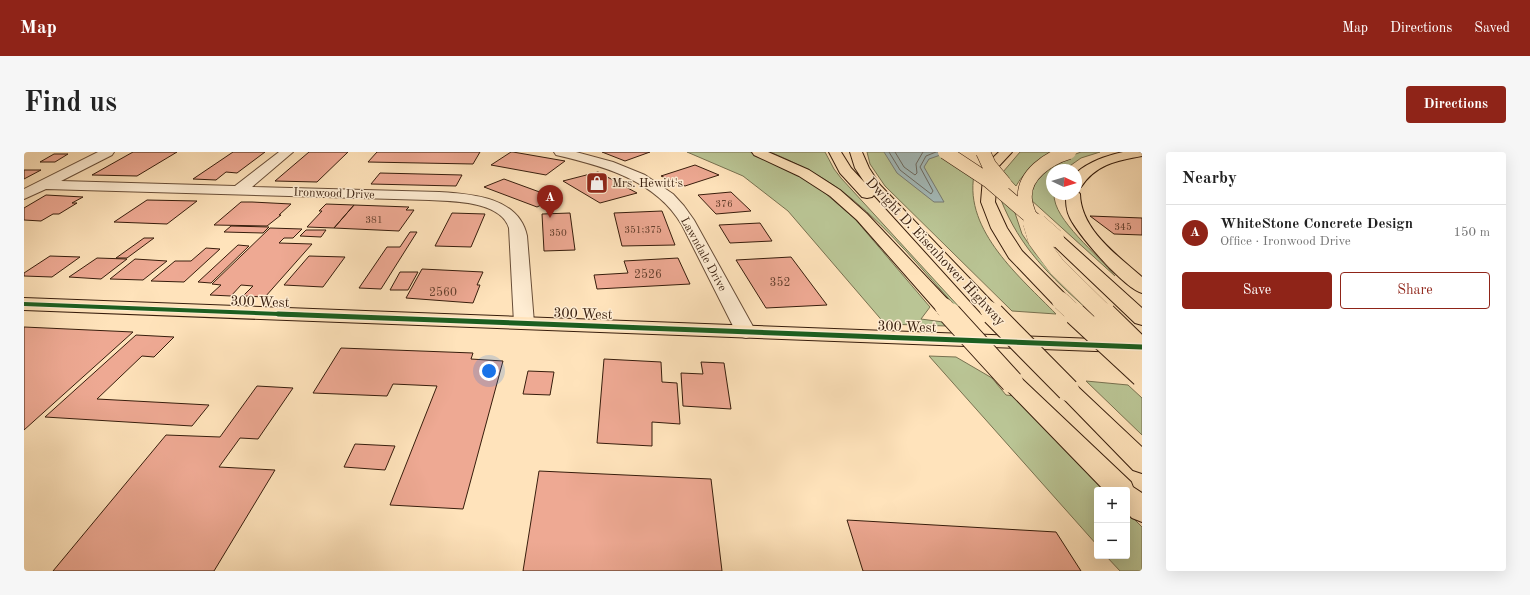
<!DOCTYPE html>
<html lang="en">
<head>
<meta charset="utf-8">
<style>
  body { margin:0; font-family:"Old Standard TT",serif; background:#f6f6f6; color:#222 }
  .controls { position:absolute; right:12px; bottom:12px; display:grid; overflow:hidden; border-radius:4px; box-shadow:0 4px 16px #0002 }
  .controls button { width:36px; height:36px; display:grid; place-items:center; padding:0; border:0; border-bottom:1px solid #e0e0e0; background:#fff; color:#222; font:20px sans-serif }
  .compass { position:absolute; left:1022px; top:12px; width:36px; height:36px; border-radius:50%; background:#fff; box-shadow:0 4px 16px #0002; rotate:94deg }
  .you { position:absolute; left:465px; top:219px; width:14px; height:14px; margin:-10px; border:3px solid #fff; border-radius:50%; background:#1a73e8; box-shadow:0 0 0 6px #1a73e833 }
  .badge { display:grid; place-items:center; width:26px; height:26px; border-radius:50%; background:#8f2418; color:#fff; font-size:13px; font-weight:700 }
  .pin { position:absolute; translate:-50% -33px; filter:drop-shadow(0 1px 2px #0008) }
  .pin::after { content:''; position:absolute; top:21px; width:14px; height:12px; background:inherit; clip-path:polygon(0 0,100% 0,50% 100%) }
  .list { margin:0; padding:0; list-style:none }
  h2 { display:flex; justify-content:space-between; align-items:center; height:52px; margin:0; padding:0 16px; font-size:17px }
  h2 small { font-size:13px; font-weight:400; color:#767676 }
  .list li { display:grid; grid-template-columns:26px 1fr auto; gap:12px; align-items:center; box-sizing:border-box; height:56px; padding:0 16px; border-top:1px solid #e0e0e0 }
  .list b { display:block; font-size:15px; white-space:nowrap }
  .list p { margin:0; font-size:13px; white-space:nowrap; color:#767676 }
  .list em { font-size:13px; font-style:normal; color:#767676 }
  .actions { display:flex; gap:8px; padding:12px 16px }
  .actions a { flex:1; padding:9px 0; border:1px solid #8f2418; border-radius:4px; text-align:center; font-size:14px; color:#8f2418 }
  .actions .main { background:#8f2418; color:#fff }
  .map { position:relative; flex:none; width:1118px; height:419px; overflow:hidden; border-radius:4px }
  header { display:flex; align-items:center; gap:24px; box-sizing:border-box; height:56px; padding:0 20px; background:#8f2418; color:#fff }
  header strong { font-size:19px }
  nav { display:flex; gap:22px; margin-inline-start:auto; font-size:14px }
  .intro { display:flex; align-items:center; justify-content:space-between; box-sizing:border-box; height:96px; padding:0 24px }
  h1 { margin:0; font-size:28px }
  .button { padding:10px 18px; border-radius:4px; background:#8f2418; color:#fff; font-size:14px; font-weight:700 }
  main { display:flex; gap:24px; padding:0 24px }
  aside { flex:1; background:#fff; border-radius:4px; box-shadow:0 4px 16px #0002 }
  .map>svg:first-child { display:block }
  .green { fill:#bac595; stroke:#787150 }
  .water { fill:#a4bbba; stroke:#787c74 }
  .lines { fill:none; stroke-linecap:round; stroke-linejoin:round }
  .shore { stroke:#6e6c63; stroke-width:1 }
  .building { fill:#eea993; stroke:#371d0c }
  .minor-casing { stroke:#694e38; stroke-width:2 }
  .major-casing { stroke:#371d0c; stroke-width:2 }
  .highway-casing { stroke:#371d0c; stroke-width:2 }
  .minor { fill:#ffedd3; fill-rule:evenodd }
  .major { fill:#ffe3bb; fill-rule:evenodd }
  .highway { fill:#ffe3bb; fill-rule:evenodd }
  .highway-bridge-far2-casing { stroke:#371d0c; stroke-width:15; stroke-linecap:butt }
  .highway-bridge-far1-casing { stroke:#371d0c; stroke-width:18; stroke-linecap:butt }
  .highway-bridge-casing { stroke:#371d0c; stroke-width:24; stroke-linecap:butt }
  .highway-bridge-far2 { stroke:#ffe3bb; stroke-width:14 }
  .highway-bridge-far1 { stroke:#ffe3bb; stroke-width:18 }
  .highway-bridge { stroke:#ffe3bb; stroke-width:22 }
  .cycleway-far1-casing { stroke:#ffedd3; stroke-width:6 }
  .cycleway-casing { stroke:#ffedd3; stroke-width:8 }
  .cycleway-far1 { stroke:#1b5e20; stroke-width:4 }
  .cycleway { stroke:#1b5e20; stroke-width:5 }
  .labels { text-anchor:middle; stroke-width:3; stroke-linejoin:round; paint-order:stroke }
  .far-number-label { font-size:10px; fill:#65402e }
  .far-poi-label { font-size:12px; fill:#371d0c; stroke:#ffedd3; text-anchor:start }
  .far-street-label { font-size:12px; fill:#371d0c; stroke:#ffedd3 }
  .number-label { font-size:12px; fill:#65402e }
  .street-label { font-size:14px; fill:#371d0c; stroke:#ffedd3 }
</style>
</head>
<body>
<header>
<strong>Map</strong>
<nav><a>Map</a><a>Directions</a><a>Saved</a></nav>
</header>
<div class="intro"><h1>Find us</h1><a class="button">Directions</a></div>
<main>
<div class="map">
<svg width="1118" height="419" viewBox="0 0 1118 419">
  <rect width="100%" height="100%" fill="#ffe3bb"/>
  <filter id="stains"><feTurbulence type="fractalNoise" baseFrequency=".005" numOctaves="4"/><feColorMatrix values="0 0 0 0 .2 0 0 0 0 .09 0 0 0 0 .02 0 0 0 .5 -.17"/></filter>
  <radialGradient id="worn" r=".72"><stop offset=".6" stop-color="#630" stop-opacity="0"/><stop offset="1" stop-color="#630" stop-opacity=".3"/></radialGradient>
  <path class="green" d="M663 0H726L766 19 794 35 831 67 906 155 897 167 919 170 923 174 861 172 764 59 719 24Z
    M746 0H801L810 17 817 26 937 157H934C900 120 867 79 828 47 804 27 775 12 746 0Z
    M843 0H916L950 23C940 79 997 126 1032 162L988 159 861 34 846 12Z
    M996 0H1035C1017 9 1002 16 992 34L979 20Z
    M1057 0H1076L1057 6 1040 18H1028V42H1030C1029 68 1075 103 1091 124L1006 47C1008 21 1035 8 1057 0Z
    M977 48 991 61 998 82 1011 101 1022 114 1066 158H1064C1026 124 996 96 977 48Z
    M905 204 932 205 968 226 982 243 991 244 1082 338H1073V393Z
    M1062 229 1104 233 1118 246V283Z
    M1103 360 1118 375V419H1096L1082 404H1103Z"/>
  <path class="water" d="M860 0H925L905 7 900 15 920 50H910L873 21Z"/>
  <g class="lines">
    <path class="shore" d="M865 0 876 18 907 42 909 39 896 15 902 4 912 0
      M871 0 880 15 891 23 893 21 892 12 899 0"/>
  </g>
  <path class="building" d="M109 0H153L113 24 68 23Z
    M209 0H241L213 21 202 20 192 28 169 27Z
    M285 0H324L293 30 251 29Z
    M353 0H456L449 12 344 10Z
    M487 0H489L541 9 522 23 467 13Z
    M578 0H626L601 9Z
    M30 2H44L31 10H16Z
    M671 13 695 23 661 34 637 24Z
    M0 18H17L0 27Z
    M574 20 613 41 576 51 539 29Z
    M356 21 438 23 432 34 347 32Z
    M480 27 532 46 513 55 460 35Z
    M707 40 727 59 692 62 674 43Z
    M22 43 59 45 48 51H53L35 62H29L17 69 0 68V56Z
    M123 48 173 49 143 72 90 70Z
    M217 50H228L267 52 255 63H257L243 74 190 73Z
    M302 52 330 53 310 76 283 75 298 59H295Z
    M330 53 385 55 382 58H390L375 79 310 76Z
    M638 59 651 93 598 94 590 61Z
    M428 61 461 62 447 95 411 94Z
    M546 61 551 98 520 99 518 62Z
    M1066 64 1118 66V83L1090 82Z
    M736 71 748 89 706 91 695 73Z
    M207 74 245 75 239 81 200 80Z
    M246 76 278 77 269 86H260L255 91 288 92 241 145 219 144 229 134 217 133 207 144 186 143 197 133 188 132Z
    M282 78H302L297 85 276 84Z
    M386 80H393L357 137 335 136 363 95H376Z
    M120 86H130L103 106H92Z
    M214 93 225 94 187 131 174 130Z
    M182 96 196 97 160 130 127 129 151 109H167Z
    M26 104 56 105 28 125 0 124V121Z
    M285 104 321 105 299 135 260 133Z
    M767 105 803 153 742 156 712 108Z
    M73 106 103 107 77 127 45 125Z
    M654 106 666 132 573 137 570 123 604 121 600 109Z
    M111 107 143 109 119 128 86 127Z
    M398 117 459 120 453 133H456L449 151 382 146Z
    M376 120H394L384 138H366Z
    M0 175 109 180 0 278Z
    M112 183 150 185 130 205 118 204 73 247 185 253 168 274 21 265Z
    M317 196 449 201 447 207 479 209 439 357 366 353 413 234 369 232 363 244 289 241Z
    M580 207 637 210 638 230 653 231 656 272 628 270V294L573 291Z
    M677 210 700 211 707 257 659 254 657 221 679 222Z
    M504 219 530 220 526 243 499 242Z
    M233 234 269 236 234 287 216 286 195 315 251 318 190 419H29L142 283 196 285Z
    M331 292 371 294 361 318 320 315Z
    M515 319 687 327 698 419H499Z
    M823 368 1032 380 1057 419H839Z"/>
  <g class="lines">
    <g class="minor-casing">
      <path id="minor" d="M74 0H90L88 3 37 29 211 34 255 0H269L228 35 415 40C448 42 495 45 503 84L510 171 507 175 500 177 493 175 490 171 485 76C477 49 428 49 405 48L22 37 0 47V37Z
        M530 0H552L589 10 621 23 649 42 660 54 670 68 732 180 729 184 722 186 715 184 712 180 658 73C632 28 579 14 532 3Z"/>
    </g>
    <g class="major-casing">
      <path id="major" d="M0 146 1098 188 1106 189 1109 194 1106 199 1098 200 0 158Z"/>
    </g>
    <g class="highway-casing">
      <path id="highway" d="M728 0H744L785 18 816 38 843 62 927 151 930 155 927 159 920 161 913 159 833 68 806 44 775 24 730 3Z
        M805 0H817L827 16 841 31 831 16 826 0H838L845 16 856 33 972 154 975 158 972 162 965 164 958 162 850 43 848 45 843 46 838 45 816 21Z
        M975 0H988L974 15 971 50 983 76 998 99 1044 145 1047 149 1044 153 1037 155 1030 153 985 106 967 76 957 50 960 14Z
        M1099 0H1118V4C1092 9 1072 12 1057 35L1052 36V21C1066 9 1082 4 1099 0Z
        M1052 38 1056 42C1057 78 1093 103 1118 125V141C1100 136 1055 84 1046 66 1042 58 1042 51 1042 42H1052Z
        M1031 81 1037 83 1118 156V173L1111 171 1025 89 1023 86 1025 83Z
        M988 223 996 225 1107 330 1109 335 1118 341V370L1108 366 1103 361V338H1080L980 235 977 230 980 225Z
        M1044 230 1052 233 1118 295V321L1109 318 1036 243 1032 238 1036 233Z"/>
    </g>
    <use href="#minor" class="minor"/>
    <use href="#major" class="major"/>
    <use href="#highway" class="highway"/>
    <g class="highway-bridge-far2-casing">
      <path id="highway-bridge-far2" d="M921 0 965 29 1015 72
        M959 0 965 13 980 31
        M1008 72C1006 64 1002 56 1001 48 998 23 1025 6 1045 0"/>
    </g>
    <g class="highway-bridge-far1-casing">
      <path id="highway-bridge-far1" d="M1008 71 1013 88 1033 115 1082 163
        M1014 71 1031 86
        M1037 149 1052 163
        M920 155 927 163
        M965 158 970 163"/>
    </g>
    <g class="highway-bridge-casing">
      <path id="highway-bridge" d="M926 162 988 230
        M969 162 1044 238
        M1051 162 1118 224
        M1081 162 1118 198"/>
    </g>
    <use href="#highway-bridge-far2" class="highway-bridge-far2"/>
    <use href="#highway-bridge-far1" class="highway-bridge-far1"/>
    <use href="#highway-bridge" class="highway-bridge"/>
    <g class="cycleway-far1-casing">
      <path id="cycleway-far1" d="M0 152 280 163"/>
    </g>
    <g class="cycleway-casing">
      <path id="cycleway" d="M254 162 1118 195"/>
    </g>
    <use href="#cycleway-far1" class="cycleway-far1"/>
    <use href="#cycleway" class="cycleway"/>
  </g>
  <defs>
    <g id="shop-square" transform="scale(1.15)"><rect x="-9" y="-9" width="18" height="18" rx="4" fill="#8f2418" stroke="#ffedd3"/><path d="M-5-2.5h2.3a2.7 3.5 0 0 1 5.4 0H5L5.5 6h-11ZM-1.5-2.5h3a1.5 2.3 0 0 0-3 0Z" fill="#fff"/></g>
  </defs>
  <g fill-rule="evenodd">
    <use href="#shop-square" x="573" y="31"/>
  </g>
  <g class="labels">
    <g class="far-number-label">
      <text x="700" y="55">376</text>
      <text x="350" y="71">381</text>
      <text x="1099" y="78">345</text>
      <text x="619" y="81">351;375</text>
      <text x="534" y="84">350</text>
    </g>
    <g class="far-poi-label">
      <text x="588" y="35">Mrs. Hewitt's</text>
    </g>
    <g class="far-street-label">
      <text transform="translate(310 41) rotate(2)" y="4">Ironwood Drive</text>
      <text transform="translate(680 102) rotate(61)" y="4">Lawndale Drive</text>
    </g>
    <g class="number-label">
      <text x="624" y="126">2526</text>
      <text x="756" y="134">352</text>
      <text x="419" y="144">2560</text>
    </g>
    <g class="street-label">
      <text transform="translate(912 99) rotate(47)" y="5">Dwight D. Eisenhower Highway</text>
      <text transform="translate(236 149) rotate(2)" y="5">300 West</text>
      <text transform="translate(559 161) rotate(2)" y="5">300 West</text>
      <text transform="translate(883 174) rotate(2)" y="5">300 West</text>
    </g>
  </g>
  <rect width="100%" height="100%" filter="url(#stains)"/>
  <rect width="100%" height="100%" fill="url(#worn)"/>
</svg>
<div class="controls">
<button>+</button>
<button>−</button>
</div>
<svg class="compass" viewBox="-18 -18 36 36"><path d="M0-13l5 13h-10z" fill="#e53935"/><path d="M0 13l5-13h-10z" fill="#767676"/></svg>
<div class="you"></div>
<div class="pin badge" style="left:526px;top:66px">A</div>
</div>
<aside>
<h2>Nearby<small></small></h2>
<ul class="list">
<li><span class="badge">A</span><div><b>WhiteStone Concrete Design</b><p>Office · Ironwood Drive</p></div><em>150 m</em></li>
</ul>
<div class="actions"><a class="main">Save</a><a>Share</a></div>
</aside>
</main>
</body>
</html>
